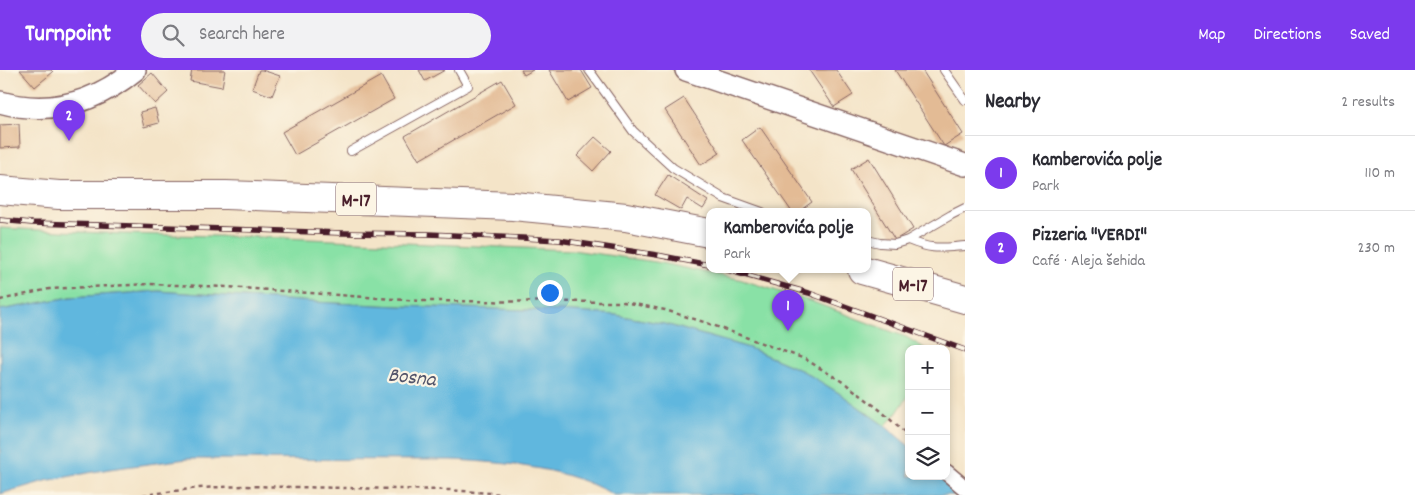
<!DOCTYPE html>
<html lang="en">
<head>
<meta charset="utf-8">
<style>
  body { margin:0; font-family:Dekko,sans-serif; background:#f2f2f3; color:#2b2b33 }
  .controls { position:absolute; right:15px; bottom:15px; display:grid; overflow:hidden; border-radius:10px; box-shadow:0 2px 8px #0003 }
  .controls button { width:45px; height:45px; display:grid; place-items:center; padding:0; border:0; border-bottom:1px solid #e1e1e2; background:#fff; color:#2b2b33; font:25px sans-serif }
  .you { position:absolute; left:549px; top:222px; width:18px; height:18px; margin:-12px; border:4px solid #fff; border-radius:50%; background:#1a73e8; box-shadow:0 0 0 8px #1a73e833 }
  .badge { display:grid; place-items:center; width:32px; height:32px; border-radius:50%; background:#7c3aed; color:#fff; font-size:16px; font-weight:700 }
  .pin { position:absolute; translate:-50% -41px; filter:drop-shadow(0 1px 2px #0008) }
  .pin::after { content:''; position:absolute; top:26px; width:18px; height:15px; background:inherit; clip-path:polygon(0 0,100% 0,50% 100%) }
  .popup { position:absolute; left:706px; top:138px; width:165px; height:65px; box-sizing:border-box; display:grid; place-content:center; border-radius:10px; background:#fff; filter:drop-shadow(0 1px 4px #0005); font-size:16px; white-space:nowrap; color:#7c7c81 }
  .popup b { font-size:19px; color:#2b2b33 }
  .popup::after { content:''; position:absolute; left:50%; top:100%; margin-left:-10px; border:10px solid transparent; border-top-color:#fff }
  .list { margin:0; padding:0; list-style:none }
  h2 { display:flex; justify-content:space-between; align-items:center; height:65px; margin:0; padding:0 20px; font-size:21px }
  h2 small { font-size:16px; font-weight:400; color:#7c7c81 }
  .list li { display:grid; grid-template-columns:32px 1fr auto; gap:15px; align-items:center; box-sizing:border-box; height:75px; padding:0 20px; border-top:1px solid #e1e1e2 }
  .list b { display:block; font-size:19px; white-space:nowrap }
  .list p { margin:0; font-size:16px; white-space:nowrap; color:#7c7c81 }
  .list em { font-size:16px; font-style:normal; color:#7c7c81 }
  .icon { flex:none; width:28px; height:28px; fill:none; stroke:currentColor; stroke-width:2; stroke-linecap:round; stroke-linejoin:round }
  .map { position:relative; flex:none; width:965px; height:425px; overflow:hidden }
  header { display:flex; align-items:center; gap:30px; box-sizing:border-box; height:70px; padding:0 25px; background:#7c3aed; color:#fff }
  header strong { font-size:24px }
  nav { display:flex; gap:28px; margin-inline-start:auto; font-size:18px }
  .search { width:350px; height:45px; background:#f2f2f3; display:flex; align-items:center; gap:12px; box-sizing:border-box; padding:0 18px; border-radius:28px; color:#7c7c81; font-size:19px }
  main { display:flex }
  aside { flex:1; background:#fff }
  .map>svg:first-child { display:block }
  .green { fill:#89e1a6; stroke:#6a8068 }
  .water { fill:#61b7de; stroke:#566b84 }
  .building { fill:#e3bb95 }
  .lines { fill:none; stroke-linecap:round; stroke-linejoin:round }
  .lane-casing { stroke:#866462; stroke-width:10 }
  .street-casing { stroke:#866462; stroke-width:18 }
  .secondary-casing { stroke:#866462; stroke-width:24 }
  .highway-casing { stroke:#866462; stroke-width:30 }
  .path { stroke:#866462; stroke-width:2.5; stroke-dasharray:4 4; stroke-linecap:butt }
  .lane { stroke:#fff; stroke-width:8 }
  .street { stroke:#fff; stroke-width:15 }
  .secondary { stroke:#fff; stroke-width:21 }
  .highway { stroke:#fff; stroke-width:28 }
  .rail-casing { stroke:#4a1f2b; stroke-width:5.5 }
  .rail { stroke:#fcf5e5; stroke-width:4; stroke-dasharray:11; stroke-linecap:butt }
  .labels { text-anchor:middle; stroke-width:4.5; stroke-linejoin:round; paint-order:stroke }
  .shield { fill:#fcf5e5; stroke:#7f5f63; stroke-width:1 }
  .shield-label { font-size:19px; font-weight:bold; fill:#4a1f2b }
  .water-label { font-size:21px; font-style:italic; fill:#52546a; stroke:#fcf5e5 }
</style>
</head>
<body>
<header>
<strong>Turnpoint</strong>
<div class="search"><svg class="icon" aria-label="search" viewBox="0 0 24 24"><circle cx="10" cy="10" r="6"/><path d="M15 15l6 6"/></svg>Search here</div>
<nav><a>Map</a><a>Directions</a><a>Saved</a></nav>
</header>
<main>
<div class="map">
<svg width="965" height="425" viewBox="0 0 965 425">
  <rect width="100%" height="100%" fill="#fcf5e5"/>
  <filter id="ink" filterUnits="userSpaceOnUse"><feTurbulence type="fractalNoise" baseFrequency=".02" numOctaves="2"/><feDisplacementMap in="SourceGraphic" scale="10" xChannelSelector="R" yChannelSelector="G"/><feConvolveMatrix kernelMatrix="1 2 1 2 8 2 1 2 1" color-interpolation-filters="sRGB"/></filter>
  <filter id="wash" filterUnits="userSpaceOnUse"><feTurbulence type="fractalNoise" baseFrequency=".0096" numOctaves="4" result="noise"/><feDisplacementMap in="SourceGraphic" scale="20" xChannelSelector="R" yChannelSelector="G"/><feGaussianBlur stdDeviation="1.12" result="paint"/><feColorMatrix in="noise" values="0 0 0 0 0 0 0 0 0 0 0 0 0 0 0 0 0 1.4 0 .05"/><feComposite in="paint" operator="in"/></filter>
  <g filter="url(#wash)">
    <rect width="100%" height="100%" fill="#f4e4c8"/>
    <path class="green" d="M0 158 122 164 261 167 572 180 656 192 739 209 813 232 906 267 926 279H909V325L896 344 885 356 842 325 803 301 749 278 665 254 616 245 560 241 398 236 313 232 158 221 71 227 0 240Z"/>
    <path class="water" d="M158 221 313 232 398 236 560 241 616 245 665 254 749 278 803 301 842 325 885 356 909 376V406H942L962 425H614C564 397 510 393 453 390L187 389 109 399 45 411 0 424V240L71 227Z"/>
    <g id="blocks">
      <path class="building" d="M20 0H51L53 2 35 17Z
        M192 0H225L222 17 190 11Z
        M259 0H262L280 6 272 26 252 19Z
        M419 0H445L425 11Z
        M521 0H533L524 5Z
        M549 0H581L592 18 568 32Z
        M809 0H836L853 25 834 37Z
        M895 0H922L963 64 944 76Z
        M152 3 168 22 155 34 138 15Z
        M381 6 394 29 295 85 282 62Z
        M502 10 516 34 419 90 405 66Z
        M684 28 720 83 701 95 665 40Z
        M155 38 159 53 144 57 140 42Z
        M19 54 20 77 0 78V55Z
        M760 57 812 132 798 142H792L742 70Z
        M595 67 611 81 593 101 577 86Z
        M869 88 913 159 895 170 851 99Z
        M668 105 708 131 703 139 687 129 681 140 655 125Z"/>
    </g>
  </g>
  <g filter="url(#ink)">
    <use href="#blocks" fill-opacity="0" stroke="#866462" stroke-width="1"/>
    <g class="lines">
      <g class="lane-casing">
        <path id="lane" d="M589 0 633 61 673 98 723 128 762 142
          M944 0 965 30
          M351 81 468 16 459 0
          M867 170 880 173 895 174 908 170 951 145 965 138
          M908 170C932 180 939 178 965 176"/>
      </g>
      <g class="street-casing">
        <path id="street" d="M946 402 965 418"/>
      </g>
      <g class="secondary-casing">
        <path id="secondary" d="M686 0 965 95
          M0 32C51 46 95 33 135 0"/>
      </g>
      <g class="highway-casing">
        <path id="highway" d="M0 120 59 125H226L513 136 626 147 709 163
          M862 200 965 229"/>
      </g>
      <path class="path" d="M0 230 49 219 150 214 228 217 420 231 623 232 665 240 707 253 805 289 846 314 880 340 909 367
        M143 425 199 418 244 416 449 420 516 425"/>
      <use href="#lane" class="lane"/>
      <use href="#street" class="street"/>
      <use href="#secondary" class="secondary"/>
      <use href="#highway" class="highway"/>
      <g class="rail-casing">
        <path id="rail" d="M0 150 32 153 134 156 342 163 428 164 522 168 559 170 657 185 709 195
          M727 200 809 223 965 280"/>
      </g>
      <use href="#rail" class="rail"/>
    </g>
  </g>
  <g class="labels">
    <g class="shield">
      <rect x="336" y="112.5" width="40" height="33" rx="4"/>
      <rect x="893" y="197.5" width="40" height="33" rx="4"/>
    </g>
    <g class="shield-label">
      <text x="356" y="136">M-17</text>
      <text x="913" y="221">M-17</text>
    </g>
    <g class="water-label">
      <text transform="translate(412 306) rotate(6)" y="7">Bosna</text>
    </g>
  </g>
</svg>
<div class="controls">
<button>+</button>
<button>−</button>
<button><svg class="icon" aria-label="layers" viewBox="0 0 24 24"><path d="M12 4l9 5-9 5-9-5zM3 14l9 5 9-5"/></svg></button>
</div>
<div class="you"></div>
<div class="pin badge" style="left:788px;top:261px">1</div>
<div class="popup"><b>Kamberovića polje</b>Park</div>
<div class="pin badge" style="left:69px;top:71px">2</div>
</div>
<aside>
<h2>Nearby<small>2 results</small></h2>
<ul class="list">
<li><span class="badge">1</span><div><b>Kamberovića polje</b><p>Park</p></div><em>110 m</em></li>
<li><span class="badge">2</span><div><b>Pizzeria &quot;VERDI&quot;</b><p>Café · Aleja šehida</p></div><em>230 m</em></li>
</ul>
</aside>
</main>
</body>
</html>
